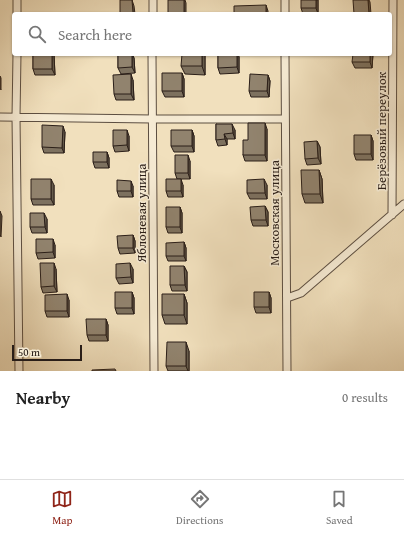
<!DOCTYPE html>
<html lang="en">
<head>
<meta charset="utf-8">
<style>
  body { margin:0; font-family:"Gentium Book Plus",serif; background:#f6f6f6; color:#222 }
  .scale { position:absolute; left:12px; bottom:10px; width:70px; box-sizing:border-box; padding-left:4px; border:2px solid #2a1e18; border-top:0; font-size:11px; line-height:14px; white-space:nowrap; color:#2a1e18; -webkit-text-stroke:3px #f6ebd4; paint-order:stroke }
  .list { margin:0; padding:0; list-style:none }
  h2 { display:flex; justify-content:space-between; align-items:center; height:52px; margin:0; padding:0 16px; font-size:17px }
  h2 small { font-size:13px; font-weight:400; color:#767676 }
  .icon { flex:none; width:22px; height:22px; fill:none; stroke:currentColor; stroke-width:2; stroke-linecap:round; stroke-linejoin:round }
  .map { position:relative; flex:none; width:404px; height:371px; overflow:hidden }
  .search { position:absolute; background:#fff; box-shadow:0 1px 3px #0004; left:12px; right:12px; top:12px; height:44px; display:flex; align-items:center; gap:10px; box-sizing:border-box; padding:0 14px; border-radius:4px; color:#767676; font-size:15px }
  .sheet { height:108px; background:#fff }
  nav { display:flex; justify-content:space-around; align-items:center; box-sizing:border-box; height:56px; border-top:1px solid #e0e0e0; background:#fff; font-size:11px; color:#767676 }
  nav a { display:grid; justify-items:center; gap:2px }
  nav .on { color:#8f2418 }
  .map>svg:first-child { display:block }
  .lines { fill:none; stroke-linecap:round; stroke-linejoin:round }
  .minor-casing { stroke:#5c4e41; stroke-width:9 }
  .minor { stroke:#f6ebd4; stroke-width:7 }
  .wall { fill:#7d715f; stroke:#2a1e18 }
  .shaded-wall { fill:#665c4d; stroke:#2a1e18 }
  .building { fill:#91836e; stroke:#2a1e18 }
  .labels { text-anchor:middle; stroke-width:3; stroke-linejoin:round; paint-order:stroke }
  .street-label { font-size:13px; fill:#2a1e18; stroke:#f6ebd4 }
</style>
</head>
<body>
<div class="map">
<svg width="404" height="371" viewBox="0 0 404 371">
  <rect width="100%" height="100%" fill="#f1e0bd"/>
  <filter id="stains"><feTurbulence type="fractalNoise" baseFrequency=".005" numOctaves="4"/><feColorMatrix values="0 0 0 0 .2 0 0 0 0 .09 0 0 0 0 .02 0 0 0 .5 -.17"/></filter>
  <radialGradient id="worn" r=".72"><stop offset=".6" stop-color="#630" stop-opacity="0"/><stop offset="1" stop-color="#630" stop-opacity=".3"/></radialGradient>
  <g class="lines">
    <g class="minor-casing">
      <path id="minor" d="M285 0V14
        M17 14V0
        M153 14V0
        M17 54 16 117 19 371
        M152 54 154 371
        M285 54 287 371
        M0 117 152 119H285
        M392 215 393 0
        M287 298 301 293 404 204"/>
    </g>
    <use href="#minor" class="minor"/>
  </g>
  <path class="wall" d="M318 0V14H303L301 8Z
    M33 54H54L55 75H35L33 69Z
    M118 54H132L134 58 135 73 121 74 118 68Z
    M205 54V75L185 74 181 66Z
    M218 54H238L239 57V73L220 74 218 68Z
    M373 54 372 68H355L352 62Z
    M182 73 184 79V97H165L162 91Z
    M268 75 270 81 269 97H251L249 91Z
    M133 80 134 100H116L114 94Z
    M216 124 235 130V139H227V145L218 146 216 140Z
    M267 129V161H245L243 155 248 140Z
    M192 130 194 136V152H174L171 146Z
    M65 132 64 153H44L42 147Z
    M371 135 373 141V160H356L354 154Z
    M129 136V151L115 152 113 146Z
    M317 141 320 147 321 164 307 165 305 159Z
    M107 152 109 158V168H95L93 162Z
    M190 161V179H177L175 173Z
    M319 170 322 179 323 203H305L302 194Z
    M54 185V205H33L31 199Z
    M183 185V197H168L166 191Z
    M267 185V199H250L247 193Z
    M133 186V197H119L117 191Z
    M265 206 268 212V226H253L251 220Z
    M180 207 182 213V233H168L166 227Z
    M47 219V233H32L30 227Z
    M133 235 135 241V253L120 254 118 248Z
    M184 242 186 248V261H168L166 256Z
    M55 245V258L38 259 36 253Z
    M184 266 187 272V291H172L170 285Z
    M56 269 57 292 43 293 41 287Z
    M133 269V283L119 284 116 278Z
    M132 292 134 298V314H117L115 308Z
    M269 292 271 298V313H256L254 307Z
    M184 294 187 303V324H165L162 315Z
    M69 300V317H47L45 311Z
    M106 319 108 325V341H89L87 335Z
    M189 351V371H168L166 366Z"/>
  <path class="shaded-wall" d="M132 0 134 6 135 14H133V13Z
    M184 0H185L186 3V14H184Z
    M316 0H318V14L316 8Z
    M368 0H369L370 2 371 14H369Z
    M266 5 268 11V14H266Z
    M52 54H54V55L55 75 52 69Z
    M132 54 134 58 135 73 132 67Z
    M202 54H205V75L202 66Z
    M237 54H238L239 57V73L237 67Z
    M370 54H373L372 68 370 62Z
    M182 73 184 79V97L182 91Z
    M131 74 133 80 134 100 131 94Z
    M268 75 270 81 269 97 267 91Z
    M0 76 1 78V90L0 88Z
    M265 123 267 129V161L265 155Z
    M232 124 235 130V139L233 133Z
    M63 126 65 132 64 153 62 148Z
    M127 130 129 136V151L127 145Z
    M192 130 194 136V152L192 146Z
    M224 134 227 139V145L225 139Z
    M371 135 373 141V160L371 154Z
    M317 141 320 147 321 164 318 158Z
    M107 152 109 158V168L107 162Z
    M188 155 190 161V179L188 173Z
    M319 170 322 179 323 203 320 194Z
    M51 179 54 185V205L51 199Z
    M181 179 183 185V197L181 191Z
    M264 179 267 185V199L265 193Z
    M131 181 133 186V197L131 191Z
    M265 206 268 212V226L266 220Z
    M180 207 182 213V233L180 227Z
    M0 211 2 216 1 237 0 234Z
    M44 213 47 219V233L45 227Z
    M133 235 135 241V253L133 248Z
    M53 239 55 245V258L53 252Z
    M184 242 186 248V261L184 256Z
    M54 263 56 269 57 292 54 286Z
    M130 263 133 269V283L131 277Z
    M184 266 187 272V291L185 285Z
    M132 292 134 298V314L132 308Z
    M269 292 271 298V313L269 307Z
    M67 294 69 300V317L67 311Z
    M184 294 187 303V324L184 315Z
    M106 319 108 325V341L106 335Z
    M186 342 189 351V371H188L186 366Z"/>
  <path class="building" d="M120 0H132L133 13 120 14Z
    M168 0H184V14H168Z
    M301 0H316V8H301Z
    M353 0H368L369 14H354Z
    M266 5V14H234V6Z
    M33 54H52V69H33Z
    M118 54H132V67L118 68Z
    M182 54H202V66H181Z
    M218 54H237V67L218 68Z
    M353 54H370V62H352Z
    M162 73H182V91H162Z
    M131 74V94H114L113 75Z
    M250 74 268 75 267 91H249Z
    M248 123H265V155H243V140H248Z
    M216 124H232L233 133 224 134 225 139 216 140Z
    M42 125 63 126 62 148 42 147Z
    M113 130H127V145L113 146Z
    M171 130H192V146H171Z
    M354 135H371V154H354Z
    M317 141 318 158 305 159 304 142Z
    M93 152H107V162H93Z
    M175 155H188V173H175Z
    M301 170H319L320 194H302Z
    M31 179H51V199H31Z
    M166 179H181V191H166Z
    M264 179 265 193H247V180Z
    M117 180 131 181V191H117Z
    M265 206 266 220H251L250 207Z
    M166 207H180V227H166Z
    M30 213H44L45 227H30Z
    M133 235V248H118L117 236Z
    M36 239H53V252L36 253Z
    M184 242V256H166V243Z
    M40 263H54V286L41 287Z
    M130 263 131 277 116 278V264Z
    M170 266H184L185 285H170Z
    M115 292H132V308H115Z
    M254 292H269V307H254Z
    M67 294V311H45V295Z
    M162 294H184V315H162Z
    M86 319H106V335H87Z
    M167 342H186V366H166Z
    M115 369 116 371H92V370Z"/>
  <g class="labels">
    <g class="street-label">
      <text transform="translate(381 131) rotate(-90)" y="5">Берёзовый переулок</text>
      <text transform="translate(141 213) rotate(-90)" y="5">Яблоневая улица</text>
      <text transform="translate(274 213) rotate(-90)" y="5">Московская улица</text>
    </g>
  </g>
  <rect width="100%" height="100%" filter="url(#stains)"/>
  <rect width="100%" height="100%" fill="url(#worn)"/>
</svg>
<div class="scale">50 m</div>
<div class="search"><svg class="icon" aria-label="search" viewBox="0 0 24 24"><circle cx="10" cy="10" r="6"/><path d="M15 15l6 6"/></svg>Search here</div>
</div>
<section class="sheet">
<h2>Nearby<small>0 results</small></h2>
<ul class="list">
</ul>
</section>
<nav>
<a class="on"><svg class="icon" aria-label="map" viewBox="0 0 24 24"><path d="M3 6l6-2 6 2 6-2v14l-6 2-6-2-6 2zM9 4v14M15 6v14"/></svg>Map</a>
<a><svg class="icon" aria-label="directions" viewBox="0 0 24 24"><path d="M12 3l9 9-9 9-9-9zM9 14v-3h6M13 9l2 2-2 2"/></svg>Directions</a>
<a><svg class="icon" aria-label="saved" viewBox="0 0 24 24"><path d="M7 4h10v16l-5-4-5 4z"/></svg>Saved</a>
</nav>
</body>
</html>
